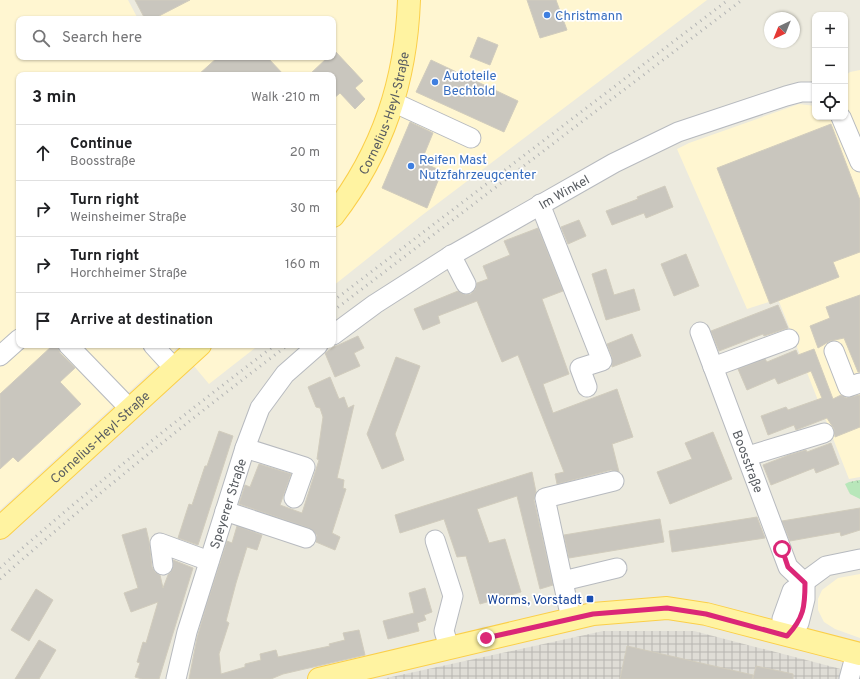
<!DOCTYPE html>
<html lang="en">
<head>
<meta charset="utf-8">
<style>
  body { margin:0; font-family:Overpass,sans-serif; background:#f2f2f2; color:#202124 }
  .controls { position:absolute; right:12px; top:12px; display:grid; overflow:hidden; border-radius:8px; box-shadow:0 1px 3px #0004 }
  .controls button { width:36px; height:36px; display:grid; place-items:center; padding:0; border:0; border-bottom:1px solid #e0e0e0; background:#fff; color:#202124; font:20px sans-serif }
  .compass { position:absolute; left:764px; top:12px; width:36px; height:36px; border-radius:50%; background:#fff; box-shadow:0 1px 3px #0004; rotate:223deg }
  .stop { position:absolute; width:12px; height:12px; margin:-9px; border:3px solid #db2777; border-radius:50%; background:#fff }
  .stop.end { background:#db2777; border-color:#fff; box-shadow:0 1px 4px #0008 }
  .list { margin:0; padding:0; list-style:none }
  h2 { display:flex; justify-content:space-between; align-items:center; height:52px; margin:0; padding:0 16px; font-size:17px }
  h2 small { font-size:13px; font-weight:400; color:#757577 }
  .list li { display:grid; grid-template-columns:26px 1fr auto; gap:12px; align-items:center; box-sizing:border-box; height:56px; padding:0 16px; border-top:1px solid #e0e0e0 }
  .list b { display:block; font-size:15px; white-space:nowrap }
  .list p { margin:0; font-size:13px; white-space:nowrap; color:#757577 }
  .list em { font-size:13px; font-style:normal; color:#757577 }
  .icon { flex:none; width:22px; height:22px; fill:none; stroke:currentColor; stroke-width:2; stroke-linecap:round; stroke-linejoin:round }
  .map { position:relative; flex:none; width:860px; height:679px; overflow:hidden }
  .search { position:absolute; background:#fff; box-shadow:0 1px 3px #0004; left:16px; top:16px; width:320px; height:44px; display:flex; align-items:center; gap:10px; box-sizing:border-box; padding:0 14px; border-radius:8px; color:#757577; font-size:15px }
  .panel { position:absolute; background:#fff; box-shadow:0 1px 3px #0004; left:16px; top:72px; width:320px; height:276px; border-radius:8px }
  .map>svg:first-child { display:block }
  .commercial { fill:#fff6d1 }
  .industrial { fill:url(#industrial-grid) }
  .forest { fill:url(#forest-crowns) }
  .building { fill:#c9c6be; stroke:#d1ccbd }
  .lines { fill:none; stroke-linecap:round; stroke-linejoin:round }
  .minor-casing { stroke:#b7babf; stroke-width:21 }
  .major-casing { stroke:#fbcf49; stroke-width:24 }
  .minor { stroke:#fff; stroke-width:19 }
  .major { stroke:#fff3a1; stroke-width:22 }
  .rail { stroke:#b3b4b4; stroke-width:3; stroke-dasharray:1 5; stroke-linecap:butt }
  .route { stroke:#db2777; stroke-width:5 }
  .shop-dot { fill:#3f7fe0; stroke:#fff; stroke-width:1.5 }
  .transit-dot { fill:#1a4fb4; stroke:#fff; stroke-width:1.5 }
  .labels { text-anchor:middle; stroke-width:3.5; stroke-linejoin:round; paint-order:stroke }
  .shop-label { font-size:13px; fill:#366cbe; stroke:#fff; text-anchor:start }
  .street-label { font-size:13px; fill:#585c61; stroke:#fff }
  .transit-label { font-size:13px; fill:#164399; stroke:#fff; text-anchor:end }
</style>
</head>
<body>
<div class="map">
<svg width="860" height="679" viewBox="0 0 860 679">
  <defs>
    <pattern id="industrial-grid" width="8" height="8" patternUnits="userSpaceOnUse"><rect width="8" height="8" fill="#dfddd6"/><path d="M0 4h8M4 0v8" fill="none" stroke="#b8b6b1"/></pattern>
    <pattern id="forest-crowns" width="20" height="18" patternUnits="userSpaceOnUse"><rect width="20" height="18" fill="#b8e7ba"/><path d="M2 6a3 3 0 1 1 6 0M12 15a3 3 0 1 1 6 0" fill="none" stroke="#98be9b"/></pattern>
  </defs>
  <rect width="100%" height="100%" fill="#eceade"/>
  <path class="commercial" d="M0 0H128L138 19H19V57H333V19H145L135 0H707L421 216 333 286V75H19V345H259L209 384 178 347 0 510Z
    M860 70V477L849 479 778 299 747 309 677 149 689 143 799 104 815 106V117H845V76L850 72Z
    M860 574V638L835 629 824 622 818 610V599L822 590 838 578Z"/>
  <path class="industrial" d="M603 631H694L860 674V679H382Z"/>
  <path class="forest" d="M860 480V499L850 494 845 484 849 482Z"/>
  <path class="building" d="M135 0H190L159 16 160 19H145Z
    M527 0H556L567 30 540 38Z
    M478 37 498 45 490 65 470 57Z
    M335 51 363 81 355 88 365 99 355 109 340 93 333 99V75H309L328 57H333Z
    M218 57H267L284 75H198Z
    M431 60 518 101 504 132 416 92Z
    M410 122 433 133 421 162 442 171 427 208 382 188Z
    M831 124 860 200V252L833 262 839 277 770 304 717 168Z
    M665 186 673 207 646 218 644 213 612 225 606 211 638 199 637 197Z
    M579 220 586 236 568 244 561 227Z
    M538 228 563 291 542 299 569 374 543 384 553 413 617 389 633 437 612 444 619 472 611 470 557 484 555 474 564 472 518 355 502 362 477 301 438 316 440 323 423 330 414 309 458 291 465 295 471 294 475 290 477 283 488 279 483 266 510 255 504 241Z
    M686 254 699 286 674 296 661 264Z
    M606 269 614 295 634 289 640 310 606 320 592 274Z
    M860 295V372H858L844 338 830 341 818 348 810 326 830 318 826 307Z
    M778 305 788 328 764 336 763 334 719 351 711 331Z
    M632 334 641 356 612 367V357L607 344Z
    M358 336 364 348 354 353 360 366 335 377 325 353 334 347Z
    M53 345H57L60 353 75 368 60 382 81 404 18 462 13 457 0 469V394Z
    M814 349 833 399 841 395 846 398 860 395V427L835 437 834 429 827 418 796 430 794 425 768 435 761 416 786 407 788 410 822 398 811 371 778 384 775 378 747 390 738 369 765 359 767 362 796 350 798 355Z
    M396 357 420 366 395 434 404 460 382 469 367 434Z
    M330 377 339 399 344 397 348 408 354 405 337 478 344 480 343 488 346 489 332 533 340 537 335 550 316 542 317 535 309 528 239 504 245 485 250 487 259 464 291 474 280 505 302 513 319 460 317 459 323 417 320 408 316 407 308 387Z
    M219 431 233 436 198 545 178 538 189 504 192 505 205 466H207Z
    M713 432 732 479 670 504 657 472 692 459 685 443Z
    M831 443 839 464 816 473 814 468 771 485 763 465 789 455 806 450 807 452Z
    M532 472 536 492 534 500 553 585 540 589 517 496 477 509 489 543 505 539 521 592 480 604 466 556 457 557 444 519 400 533 395 515Z
    M860 508V530L841 536 840 532 790 541 782 521Z
    M757 517 765 538 672 552 669 531Z
    M660 519 664 542 569 558 564 535Z
    M237 526 262 535 257 550 247 547 236 583 226 621 229 623 219 654 221 674 245 667V664L261 660 260 654 276 650 278 657 330 646 329 644 345 640 343 633 359 630 365 655 283 674 271 679H189L197 638 206 607 227 541 232 543Z
    M146 528 149 541 152 567 155 572 160 575 163 588 168 575 173 569V560L193 568 159 679H142L135 677 140 663 137 662 143 642 146 643 158 602 131 612 124 593 138 588 122 535Z
    M425 588 432 612 424 615 426 620 417 623 419 631 388 639 383 621 414 613 409 593Z
    M36 589 53 600 29 641 11 630Z
    M39 640 56 650 39 679H15Z
    M627 646 753 675 752 679H620Z
    M756 666 793 674V679H753Z"/>
  <g class="lines">
    <g class="minor-casing">
      <g id="minor">
        <path d="M393 102 471 138"/>
        <path d="M841 117 860 162"/>
        <path d="M540 204 602 361 580 368 587 387"/>
        <path d="M451 255 466 284"/>
        <path id="s1" d="M700 332 788 567 805 583"/>
        <path id="s2" d="M333 335 375 304 447 258 614 163 678 132 786 96 801 92H815"/>
        <path d="M68 345 130 409"/>
        <path d="M153 345 174 368"/>
        <path d="M834 351 848 387 860 383"/>
        <path d="M0 356 19 339"/>
        <path d="M713 367 789 339"/>
        <path d="M245 448 305 467 294 498"/>
        <path d="M748 456 824 433"/>
        <path d="M225 511 306 538"/>
        <path d="M435 540 453 596 444 631 449 647"/>
        <path d="M163 565 160 543 209 561"/>
        <path d="M563 581 617 568"/>
        <path d="M571 619 545 498 614 481"/>
        <path d="M787 635 782 619 792 591 826 566 860 559"/>
        <path d="M787 635 799 623 805 599V583"/>
        <path id="s3" d="M176 679 187 632 245 448 260 408 285 374 318 345"/>
        <path d="M849 679 856 653"/>
      </g>
    </g>
    <g class="major-casing">
      <g id="major">
        <path id="s4" d="M333 216C383 151 406 81 409 0"/>
        <path id="s5" d="M0 528 200 345"/>
        <path d="M319 679 593 614 667 608 706 614 860 654"/>
      </g>
    </g>
    <use href="#minor" class="minor"/>
    <use href="#major" class="major"/>
    <path class="rail" d="M333 301 728 0
      M333 311 742 0
      M0 568C88 489 181 417 275 345
      M0 579C93 497 189 420 288 345"/>
  </g>
  <g class="lines">
    <path class="route" d="M486 638 593 614 667 608 706 614 787 636C804 618 805 606 805 583L788 567 782 549"/>
  </g>
  <g class="shop-dot">
    <circle cx="547" cy="15" r="4"/>
    <circle cx="435" cy="82" r="4"/>
    <circle cx="411" cy="166" r="4"/>
  </g>
  <rect class="transit-dot" x="586" y="595" width="8" height="8" rx="2"/>
  <g class="labels">
    <g class="shop-label">
      <text x="555" y="20">Christmann</text>
      <text x="443" y="80">Autoteile<tspan x="443" dy="15">Bechtold</tspan></text>
      <text x="419" y="164">Reifen Mast<tspan x="419" dy="15">Nutzfahrzeugcenter</tspan></text>
    </g>
    <g class="street-label">
      <text dy="5" stroke="none"><textPath href="#s4" startOffset="116">Cornelius-Heyl-Straße</textPath></text>
      <text dy="5" stroke="none"><textPath href="#s2" startOffset="272">Im Winkel</textPath></text>
      <text dy="5" stroke="none"><textPath href="#s5" startOffset="135">Cornelius-Heyl-Straße</textPath></text>
      <text dy="5" stroke="none"><textPath href="#s1" startOffset="138">Boosstraße</textPath></text>
      <text dy="5" stroke="none"><textPath href="#s3" startOffset="183">Speyerer Straße</textPath></text>
    </g>
    <g class="transit-label">
      <text x="582" y="604">Worms, Vorstadt</text>
    </g>
  </g>
</svg>
<div class="controls">
<button>+</button>
<button>−</button>
<button><svg class="icon" aria-label="locate" viewBox="0 0 24 24"><circle cx="12" cy="12" r="6"/><path d="M12 2v4M12 18v4M2 12h4M18 12h4"/></svg></button>
</div>
<svg class="compass" viewBox="-18 -18 36 36"><path d="M0-13l5 13h-10z" fill="#e53935"/><path d="M0 13l5-13h-10z" fill="#757577"/></svg>
<div class="stop" style="left:782px;top:549px"></div>
<div class="stop end" style="left:486px;top:638px"></div>
<div class="search"><svg class="icon" aria-label="search" viewBox="0 0 24 24"><circle cx="10" cy="10" r="6"/><path d="M15 15l6 6"/></svg>Search here</div>
<section class="panel">
<h2>3 min<small>Walk · 210 m</small></h2>
<ul class="list">
<li><svg class="icon" aria-label="ahead" viewBox="0 0 24 24"><path d="M12 20V5M6 11l6-6 6 6"/></svg><div><b>Continue</b><p>Boosstraße</p></div><em>20 m</em></li>
<li><svg class="icon" aria-label="right" viewBox="0 0 24 24"><path d="M7 20v-9h11M14 6l5 5-5 5"/></svg><div><b>Turn right</b><p>Weinsheimer Straße</p></div><em>30 m</em></li>
<li><svg class="icon" aria-label="right" viewBox="0 0 24 24"><path d="M7 20v-9h11M14 6l5 5-5 5"/></svg><div><b>Turn right</b><p>Horchheimer Straße</p></div><em>160 m</em></li>
<li><svg class="icon" aria-label="arrive" viewBox="0 0 24 24"><path d="M6 21V4h12l-3 4 3 4H6"/></svg><div><b>Arrive at destination</b></div></li>
</ul>
</section>
</div>
</body>
</html>
